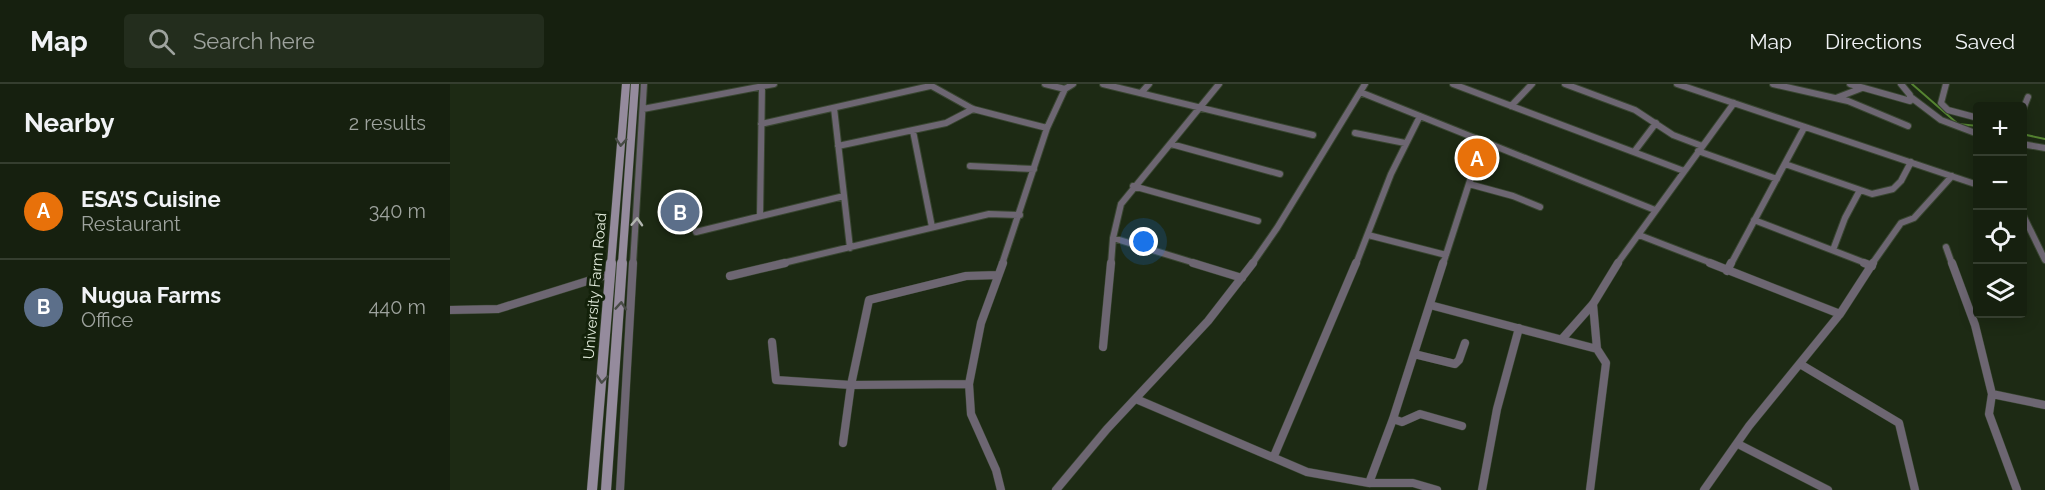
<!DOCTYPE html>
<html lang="en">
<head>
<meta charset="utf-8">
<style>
  body { margin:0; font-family:Raleway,sans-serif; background:#232d1d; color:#f1f3f6 }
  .controls { position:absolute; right:18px; top:18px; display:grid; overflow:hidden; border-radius:6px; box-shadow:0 3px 15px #0003 }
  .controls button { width:54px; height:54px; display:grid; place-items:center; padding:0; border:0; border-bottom:2px solid #353e2f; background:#16200f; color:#f1f3f6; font:30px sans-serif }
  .you { position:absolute; left:694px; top:158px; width:21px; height:21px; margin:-15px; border:4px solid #fff; border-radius:50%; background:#1a73e8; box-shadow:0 0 0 9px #1a73e833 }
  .badge { display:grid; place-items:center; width:39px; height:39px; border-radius:50%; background:#0f766e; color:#fff; font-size:20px; font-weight:700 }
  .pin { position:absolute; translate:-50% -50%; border:3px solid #fff; box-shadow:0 2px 6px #0006 }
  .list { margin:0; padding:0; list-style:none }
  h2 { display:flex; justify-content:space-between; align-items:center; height:78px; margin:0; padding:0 24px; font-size:26px }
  h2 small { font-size:20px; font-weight:400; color:#9ea39e }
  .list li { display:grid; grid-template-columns:39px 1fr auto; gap:18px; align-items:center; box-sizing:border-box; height:96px; padding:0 24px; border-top:2px solid #353e2f }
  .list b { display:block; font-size:22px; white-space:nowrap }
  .list p { margin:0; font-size:20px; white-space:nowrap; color:#9ea39e }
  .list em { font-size:20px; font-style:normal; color:#9ea39e }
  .icon { flex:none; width:33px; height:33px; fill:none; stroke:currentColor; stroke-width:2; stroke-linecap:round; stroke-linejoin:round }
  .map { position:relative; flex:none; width:1595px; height:406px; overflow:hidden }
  header { display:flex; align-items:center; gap:36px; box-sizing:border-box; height:84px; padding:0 30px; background:#16200f; border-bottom:2px solid #353e2f }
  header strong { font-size:28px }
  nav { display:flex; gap:33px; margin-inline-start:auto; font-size:21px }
  .search { width:420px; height:54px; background:#232d1d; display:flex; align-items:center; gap:15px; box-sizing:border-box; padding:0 21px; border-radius:6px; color:#9ea39e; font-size:22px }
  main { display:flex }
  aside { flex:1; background:#16200f }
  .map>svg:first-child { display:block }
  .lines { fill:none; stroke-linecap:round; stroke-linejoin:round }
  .stream { stroke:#558431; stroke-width:2 }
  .street-far1-casing { stroke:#384530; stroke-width:8 }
  .street-casing { stroke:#384530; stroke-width:9 }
  .secondary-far1-casing { stroke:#384530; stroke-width:9 }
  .secondary-casing { stroke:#384530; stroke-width:11 }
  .street-far1 { stroke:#6d6672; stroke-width:6 }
  .street { stroke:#6d6672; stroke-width:8 }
  .secondary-far1 { stroke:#958b9d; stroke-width:8 }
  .secondary { stroke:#958b9d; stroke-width:10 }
  .oneway { stroke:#474b45 }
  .oneway2 { stroke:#b2b5b0 }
  .labels { text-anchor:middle; stroke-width:6; stroke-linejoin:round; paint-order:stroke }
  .street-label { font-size:15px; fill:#e0e9da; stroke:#13210a }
</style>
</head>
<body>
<header>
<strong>Map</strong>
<div class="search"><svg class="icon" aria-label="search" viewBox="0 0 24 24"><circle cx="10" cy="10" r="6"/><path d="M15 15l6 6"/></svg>Search here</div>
<nav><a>Map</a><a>Directions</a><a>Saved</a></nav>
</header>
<main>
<aside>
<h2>Nearby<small>2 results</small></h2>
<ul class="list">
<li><span class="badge" style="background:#e8710a">A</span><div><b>ESA’S Cuisine</b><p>Restaurant</p></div><em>340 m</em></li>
<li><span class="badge" style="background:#5c6f8a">B</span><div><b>Nugua Farms</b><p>Office</p></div><em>440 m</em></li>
</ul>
</aside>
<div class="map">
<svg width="1595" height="406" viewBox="0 0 1595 406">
  <rect width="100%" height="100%" fill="#1d2a14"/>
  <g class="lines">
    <path class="stream" d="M1462 0 1508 40 1528 42
      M1572 50 1595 55"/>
    <g class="street-far1-casing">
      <path id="street-far1" d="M478 0 523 25 597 44
        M595 0 615 5
        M653 0 863 51
        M1003 0 1234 87
        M1115 0 1185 26 1223 51 1252 62
        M1227 0 1528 101
        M1323 0 1398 17 1458 42
        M1400 0 1460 17V11L1451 0
        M1496 0 1491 19 1498 26 1528 34
        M910 8 1205 126
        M691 9 699 0
        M1386 14 1412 4
        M1462 14 1491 36 1528 50
        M1061 22 1082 0
        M384 24 400 164
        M193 25 324 0
        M1572 28 1578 13
        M311 40 480 2
        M463 47 482 143
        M905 49 955 59
        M721 60 830 90
        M1572 60 1595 64
        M388 62 496 39 523 25
        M1248 67 1327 95
        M1184 68 1206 39
        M1335 80 1422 110 1443 105 1451 97 1461 78
        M520 82 584 85
        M1019 100 1063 112 1090 123
        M683 102 808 137
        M1572 129 1595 176
        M310 132 312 2
        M1304 136 1418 180
        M246 148 394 112
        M918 151 996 171
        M1189 151 1264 180
        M663 154 748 180
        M1496 163 1502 180
        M1383 166 1395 134 1410 106
        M183 180 194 0
        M329 180 539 130 570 131
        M552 180 597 44 615 5 623 0
        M661 180 663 154 671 120 769 0
        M802 180 827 144 915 0
        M906 180 941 90 970 32
        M993 180 1024 84 1037 58
        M1167 180 1284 19
        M1281 180 1354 44
        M1422 180 1451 139 1464 134 1502 92"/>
    </g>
    <g class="street-casing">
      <path id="street" d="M743 179 792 194
        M1260 179 1390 230
        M1414 179 1422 182
        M1502 179 1525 241 1542 310 1539 330 1567 406
        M1277 187 1281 179
        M280 192 335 179
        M980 221 1147 265
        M0 226 48 225 160 190
        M1112 255 1143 220 1168 179
        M322 258 326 296 401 301 519 300
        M653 263 661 179
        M964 270 1005 280 1009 276 1015 259
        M1350 280 1449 339 1465 406
        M1542 310 1595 321
        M686 315 857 388 919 399H963L987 406
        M943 335 952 338 970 330 1012 342
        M393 359 401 301 419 216 516 192 548 191
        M1288 360 1378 406
        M824 372 906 179
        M919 399 943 335 993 179
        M170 406 183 179
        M551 406 546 386 521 330 519 300 531 239 553 179
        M606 406 657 345 758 237 803 179
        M1032 406 1047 325 1069 244
        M1140 406 1156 279 1147 265 1143 220
        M1254 406 1299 342 1390 230 1423 179"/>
    </g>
    <g class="secondary-far1-casing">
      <path id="secondary-far1" d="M161 180 176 0
        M172 180 185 0"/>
    </g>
    <g class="secondary-casing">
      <path id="secondary" d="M142 406 161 179
        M156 406 172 179"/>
    </g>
    <use href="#street-far1" class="street-far1"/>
    <use href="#street" class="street"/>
    <use href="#secondary-far1" class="secondary-far1"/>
    <use href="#secondary" class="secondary"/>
  </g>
  <defs><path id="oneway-chevron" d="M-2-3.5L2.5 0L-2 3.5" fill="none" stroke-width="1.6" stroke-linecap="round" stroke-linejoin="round" transform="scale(1.5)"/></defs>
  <g class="oneway">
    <use href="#oneway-chevron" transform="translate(171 58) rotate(94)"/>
    <use href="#oneway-chevron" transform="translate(171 222) rotate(-86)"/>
    <use href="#oneway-chevron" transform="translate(152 295) rotate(95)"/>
  </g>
  <use class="oneway2" href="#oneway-chevron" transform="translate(187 138) rotate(-87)"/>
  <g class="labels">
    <g class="street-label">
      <text transform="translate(145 202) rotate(-85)" y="5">University Farm Road</text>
    </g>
  </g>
</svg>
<div class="controls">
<button>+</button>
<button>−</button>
<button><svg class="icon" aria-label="locate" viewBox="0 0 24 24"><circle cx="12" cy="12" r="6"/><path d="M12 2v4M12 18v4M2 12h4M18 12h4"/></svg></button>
<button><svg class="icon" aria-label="layers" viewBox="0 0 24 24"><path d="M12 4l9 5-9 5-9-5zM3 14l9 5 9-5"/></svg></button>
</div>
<div class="you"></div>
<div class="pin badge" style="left:1027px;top:74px;background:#e8710a">A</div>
<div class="pin badge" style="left:230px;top:128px;background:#5c6f8a">B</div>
</div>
</main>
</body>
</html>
